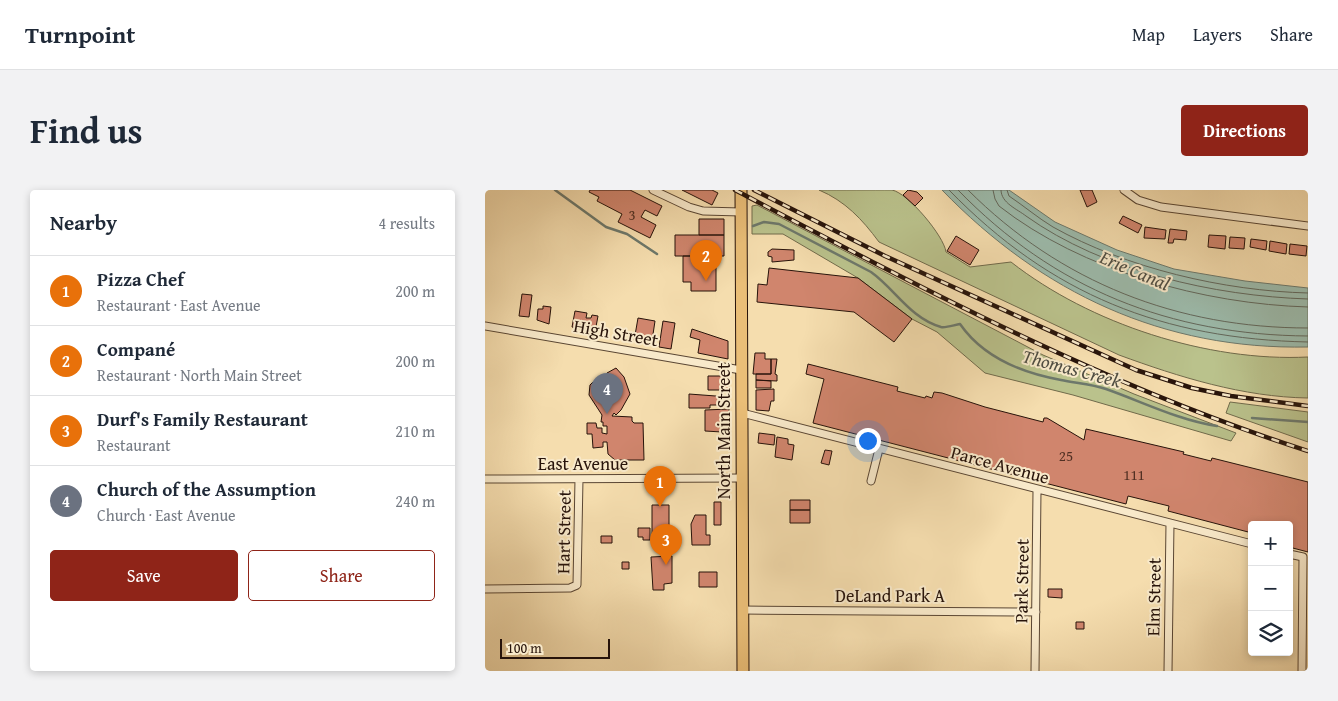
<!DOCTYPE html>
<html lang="en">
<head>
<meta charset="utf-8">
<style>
  body { margin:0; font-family:"Gentium Book Plus",serif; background:#f2f2f3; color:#1f2937 }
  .controls { position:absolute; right:15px; bottom:15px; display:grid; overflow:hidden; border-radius:5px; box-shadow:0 2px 8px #0003 }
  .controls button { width:45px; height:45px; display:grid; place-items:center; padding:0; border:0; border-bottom:1px solid #e0e1e3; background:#fff; color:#1f2937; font:25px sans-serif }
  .scale { position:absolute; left:15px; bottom:12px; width:110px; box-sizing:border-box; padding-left:5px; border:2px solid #27130a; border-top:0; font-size:14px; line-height:18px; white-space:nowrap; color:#27130a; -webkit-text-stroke:4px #f8e9ca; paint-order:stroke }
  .you { position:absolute; left:382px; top:250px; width:18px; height:18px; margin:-12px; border:4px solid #fff; border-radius:50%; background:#1a73e8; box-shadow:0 0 0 8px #1a73e833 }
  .badge { display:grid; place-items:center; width:32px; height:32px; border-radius:50%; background:#8f2418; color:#fff; font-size:16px; font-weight:700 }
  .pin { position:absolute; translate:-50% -41px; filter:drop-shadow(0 1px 2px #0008) }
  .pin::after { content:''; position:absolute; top:26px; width:18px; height:15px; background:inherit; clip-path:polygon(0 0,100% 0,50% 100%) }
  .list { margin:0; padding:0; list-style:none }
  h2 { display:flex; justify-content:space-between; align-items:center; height:65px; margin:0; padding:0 20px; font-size:21px }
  h2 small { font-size:16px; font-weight:400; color:#747a83 }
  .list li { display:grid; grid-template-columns:32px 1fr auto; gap:15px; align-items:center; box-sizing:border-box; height:70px; padding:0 20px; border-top:1px solid #e0e1e3 }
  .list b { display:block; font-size:19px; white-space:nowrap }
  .list p { margin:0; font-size:16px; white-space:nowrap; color:#747a83 }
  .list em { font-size:16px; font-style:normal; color:#747a83 }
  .actions { display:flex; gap:10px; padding:15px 20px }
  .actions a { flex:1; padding:11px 0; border:1px solid #8f2418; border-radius:5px; text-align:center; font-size:18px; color:#8f2418 }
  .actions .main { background:#8f2418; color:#fff }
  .icon { flex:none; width:28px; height:28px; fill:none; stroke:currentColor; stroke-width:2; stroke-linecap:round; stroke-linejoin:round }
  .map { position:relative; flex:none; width:823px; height:481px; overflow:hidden; border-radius:5px }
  header { display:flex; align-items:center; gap:30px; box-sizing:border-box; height:70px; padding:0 25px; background:#fff; border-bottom:1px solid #e0e1e3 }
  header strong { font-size:24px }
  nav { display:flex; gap:28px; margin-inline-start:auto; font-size:18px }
  .intro { display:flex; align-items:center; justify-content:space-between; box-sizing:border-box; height:120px; padding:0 30px }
  h1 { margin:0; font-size:35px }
  .button { padding:12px 22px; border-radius:5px; background:#8f2418; color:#fff; font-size:18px; font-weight:700 }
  main { display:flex; gap:30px; padding:0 30px }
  aside { flex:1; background:#fff; border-radius:5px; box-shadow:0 2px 8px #0003 }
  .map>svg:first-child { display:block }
  .green { fill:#bac28c; stroke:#706a4b }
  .water { fill:#9cbbac; stroke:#6d786b }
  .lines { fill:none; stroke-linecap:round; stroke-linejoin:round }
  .shore { stroke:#62675b; stroke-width:1 }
  .stream { stroke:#6d786b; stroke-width:2.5 }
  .building { fill:#d0856d; stroke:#27130a }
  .minor-casing { stroke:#5a4633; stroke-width:9 }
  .primary-casing { stroke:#27130a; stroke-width:13 }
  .minor { stroke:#f8e9ca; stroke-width:7 }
  .primary { stroke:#eabe77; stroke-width:11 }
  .rail-casing { stroke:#27130a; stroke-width:4.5 }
  .rail { stroke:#f8e9ca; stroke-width:2.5; stroke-dasharray:8; stroke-linecap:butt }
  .labels { text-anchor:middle; stroke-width:4; stroke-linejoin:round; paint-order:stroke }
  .number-label { font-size:15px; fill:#513023 }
  .street-label { font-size:18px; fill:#27130a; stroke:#f8e9ca }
  .water-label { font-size:19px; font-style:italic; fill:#504e43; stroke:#f8e9ca }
</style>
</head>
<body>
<header>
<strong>Turnpoint</strong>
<nav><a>Map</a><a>Layers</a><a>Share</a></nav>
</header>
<div class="intro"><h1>Find us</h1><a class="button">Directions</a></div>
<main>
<aside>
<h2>Nearby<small>4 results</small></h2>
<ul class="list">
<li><span class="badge" style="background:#e8710a">1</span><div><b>Pizza Chef</b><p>Restaurant · East Avenue</p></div><em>200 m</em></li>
<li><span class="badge" style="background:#e8710a">2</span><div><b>Compané</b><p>Restaurant · North Main Street</p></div><em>200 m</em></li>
<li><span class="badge" style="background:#e8710a">3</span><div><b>Durf's Family Restaurant</b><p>Restaurant</p></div><em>210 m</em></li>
<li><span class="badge" style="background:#6b7280">4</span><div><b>Church of the Assumption</b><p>Church · East Avenue</p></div><em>240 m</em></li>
</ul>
<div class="actions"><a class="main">Save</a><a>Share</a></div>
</aside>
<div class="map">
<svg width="823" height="481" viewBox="0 0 823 481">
  <rect width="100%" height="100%" fill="#f5ddae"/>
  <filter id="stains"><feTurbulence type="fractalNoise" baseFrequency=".004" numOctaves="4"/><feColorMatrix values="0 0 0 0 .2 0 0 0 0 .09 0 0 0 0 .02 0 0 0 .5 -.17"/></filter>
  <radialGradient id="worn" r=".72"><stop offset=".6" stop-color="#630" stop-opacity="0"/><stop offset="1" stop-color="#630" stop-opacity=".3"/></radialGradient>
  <path class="green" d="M334 0C355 0 388 0 407 0 423 3 459 46 461 62L485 77 526 72C605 134 723 172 823 167V208C758 207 694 187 634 165L394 52C377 29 360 11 334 0Z
    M272 15 558 165 649 204 751 243 746 251 588 205 500 183 452 142 427 129 373 88 298 44H267V16Z
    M745 212 823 222V252L741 223Z"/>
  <path class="water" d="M457 0H524L570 32 632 60 689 79 760 91 823 98V157C678 160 557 103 457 0Z"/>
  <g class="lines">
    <path class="shore" d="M464 0C566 105 678 149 823 152
      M473 0C569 99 685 145 823 146
      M483 0C576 93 693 138 823 138
      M508 0 510 9 514 16C597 81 719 114 823 117
      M516 0C516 13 532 19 541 26 618 81 729 106 823 109
      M522 0 524 6C539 16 553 28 568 37 641 78 739 101 823 103"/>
    <path class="stream" d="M70 0 121 37 142 44 172 64
      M268 36 279 32 294 34 386 82C410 99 425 128 456 137 461 138 469 135 475 134 498 167 537 183 576 190 590 193 607 194 621 199 658 212 693 230 732 236
      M767 228 823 232"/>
  </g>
  <path class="building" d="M105 0H145L177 16 172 26 160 20 156 27 171 35 165 48 133 32 137 24 112 11 114 7 104 2Z
    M197 0H227L233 3 227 15Z
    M423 0 432 2 438 8 430 16 418 5Z
    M595 0H607L612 12 602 17Z
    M638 26 657 35 653 43 634 33Z
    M214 29H239V45H214Z
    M660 37 681 40 680 49 659 48Z
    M685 39 702 41 701 50 689 49 688 53H683Z
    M190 45H239V66H190Z
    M724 45 741 46 740 59 723 57Z
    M471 46 494 60 485 75 462 61Z
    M745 47 760 48 759 59 744 58Z
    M766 49 782 51 781 60 765 57Z
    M785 51 802 54 801 64 784 61Z
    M805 54 822 56 821 66 804 64Z
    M287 59 309 60V70L287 72V67L283 66V62Z
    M198 66H231V101H206V92H198Z
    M284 78 373 88 427 129 409 152 369 122 272 112 273 94 282 95Z
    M37 104 47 105 44 127 34 126Z
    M58 116 66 117 64 134 52 130 53 119H58Z
    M90 121 102 123 101 128H106L107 125 113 126 110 142 87 137Z
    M153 128 170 131 167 151H149Z
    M178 131 190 133 186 159 174 157Z
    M207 139 243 151V169L213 163 215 150 205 147Z
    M270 163H280V169H286V184H268Z
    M286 169H292L290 184 292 185V191L271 190V184H286Z
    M323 174 413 197 412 201 440 208 441 206 447 208 449 202 457 203 500 217 558 232 559 228H562L599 250 601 239 699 262 698 264 726 271 727 268 823 292V362L804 357V335H767V343L683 321 684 316 643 306 641 314 328 233 339 189 321 184Z
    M131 178 139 187 145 204 136 220 131 225 129 223 127 226 147 227V231L149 233H158L159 270H130L123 264 122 252H118V257L108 258 107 244H102V233H111L112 238H117V243L122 244V236H118V232H116L117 225 104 205 105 195 108 192 112 194 122 183Z
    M223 186H244V200H223Z
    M271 190 286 191V198H271Z
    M289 199V211H286L284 221 271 220V200Z
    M204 204 244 207V215H225V218H204Z
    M244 219V229H237V242L220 241V220Z
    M274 243 290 245 289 255 273 253Z
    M292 247 303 249V254L309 255 307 270 290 267Z
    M340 260 347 261 344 275 336 273Z
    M305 310H325V320H305Z
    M229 312H236V335H229Z
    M167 315H184V344H167Z
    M305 320H325V333H305Z
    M210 325H221V345H225V355H207L206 334Z
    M153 338H165V350H158V347H153Z
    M116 346H127V353H116Z
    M187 366V393L179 394V400H168L166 367Z
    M137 372H144V379H137Z
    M214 382H232V397H214Z
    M563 399H577V408L563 407Z
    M591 432H599V439H591Z"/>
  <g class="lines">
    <g class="minor-casing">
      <path id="minor" d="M168 0 204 17 218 21 256 22
        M639 0 653 10 676 17 823 36
        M0 136 256 180
        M257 223 767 354
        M0 289 257 288
        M386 291 394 259
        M804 364 818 367 817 481
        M0 399 85 398 92 395 94 289
        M258 420 551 422
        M550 481 552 301
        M683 481 685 333"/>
    </g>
    <g class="primary-casing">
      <path id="primary" d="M256 0 258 481"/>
    </g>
    <use href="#minor" class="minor"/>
    <use href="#primary" class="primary"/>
    <g class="rail-casing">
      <path id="rail" d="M250 0C436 98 622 197 823 261
        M269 0 400 66 651 180 707 198 746 206 823 216"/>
    </g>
    <use href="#rail" class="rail"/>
  </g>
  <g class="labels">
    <g class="number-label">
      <text x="147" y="30">3</text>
      <text x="581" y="271">25</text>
      <text x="649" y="290">111</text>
    </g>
    <g class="street-label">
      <text transform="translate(131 143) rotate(10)" y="6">High Street</text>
      <text transform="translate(239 241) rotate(-90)" y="6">North Main Street</text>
      <text x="98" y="280">East Avenue</text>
      <text transform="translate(515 275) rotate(15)" y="6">Parce Avenue</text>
      <text transform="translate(79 342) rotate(-89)" y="6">Hart Street</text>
      <text transform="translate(537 391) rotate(-89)" y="6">Park Street</text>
      <text x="405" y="412">DeLand Park A</text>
      <text transform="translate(669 407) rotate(-89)" y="6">Elm Street</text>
    </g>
    <g class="water-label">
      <text transform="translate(650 80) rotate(23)" y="7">Erie Canal</text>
      <text transform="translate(587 178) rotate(15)" y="7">Thomas Creek</text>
    </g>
  </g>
  <rect width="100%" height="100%" filter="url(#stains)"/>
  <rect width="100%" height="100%" fill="url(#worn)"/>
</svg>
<div class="controls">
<button>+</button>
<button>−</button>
<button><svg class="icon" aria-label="layers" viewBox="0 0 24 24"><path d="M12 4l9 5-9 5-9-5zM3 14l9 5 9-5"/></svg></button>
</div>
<div class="scale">100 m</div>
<div class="you"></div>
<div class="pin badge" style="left:175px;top:317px;background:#e8710a">1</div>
<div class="pin badge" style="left:221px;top:91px;background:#e8710a">2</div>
<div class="pin badge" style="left:181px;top:375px;background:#e8710a">3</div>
<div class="pin badge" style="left:122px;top:224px;background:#6b7280">4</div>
</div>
</main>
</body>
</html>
